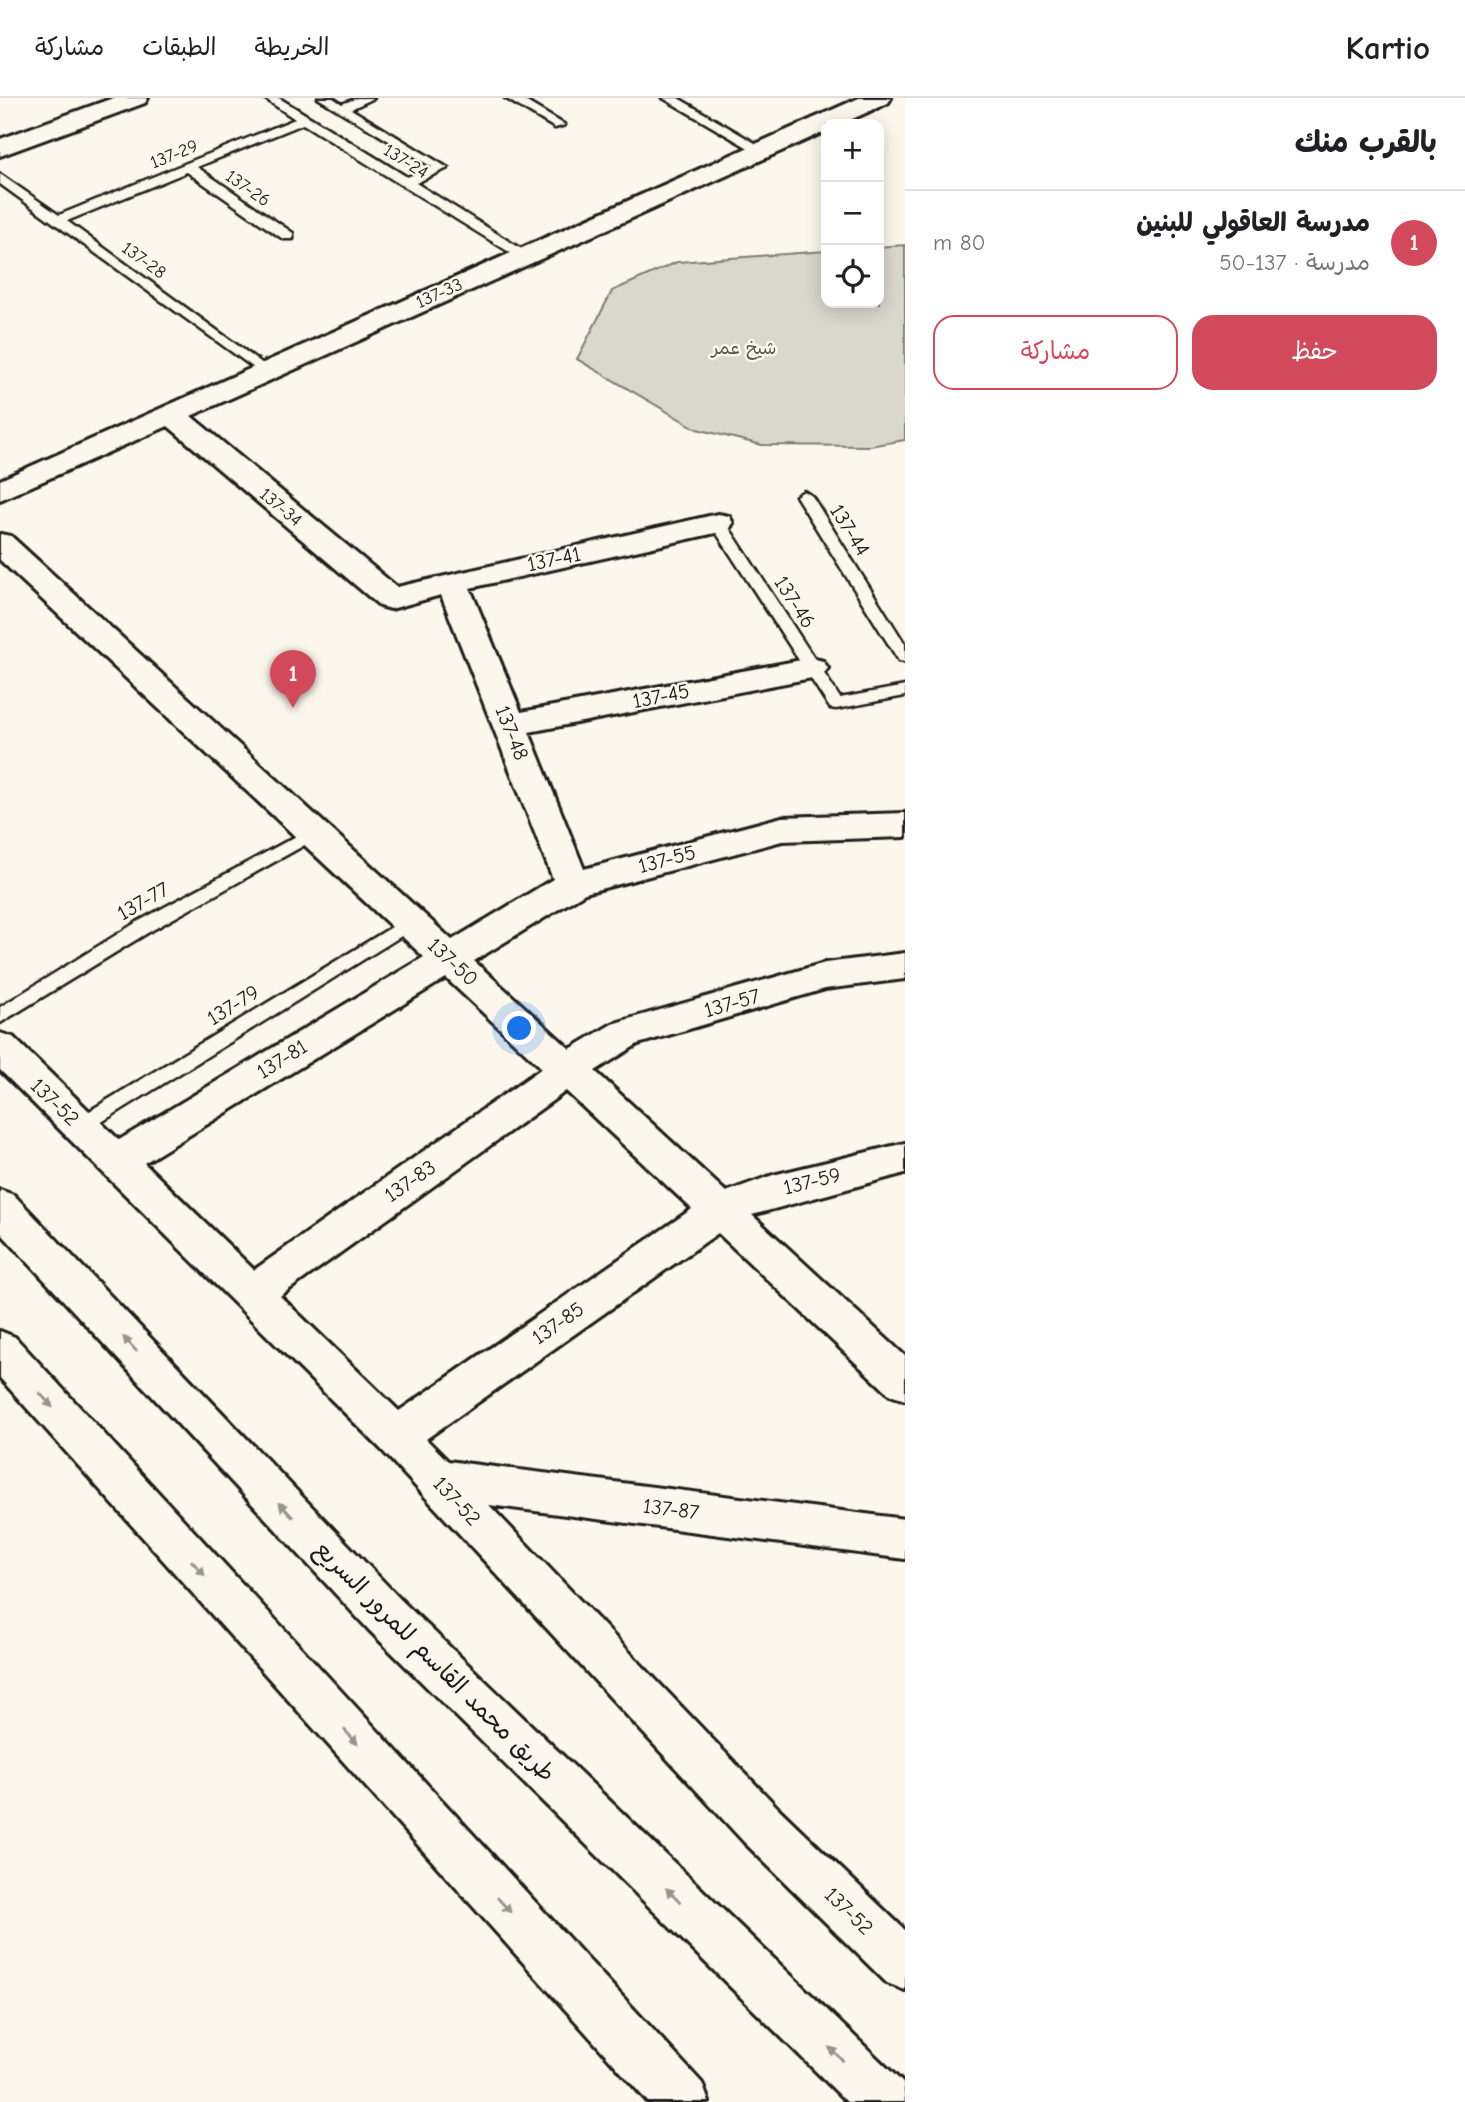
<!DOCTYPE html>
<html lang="ar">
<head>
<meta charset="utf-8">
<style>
  body { margin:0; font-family:"Comic Neue","Playpen Sans Arabic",sans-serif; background:#f6f6f6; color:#202124; direction:rtl }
  .controls { position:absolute; right:21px; top:21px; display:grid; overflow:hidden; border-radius:14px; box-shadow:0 4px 18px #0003 }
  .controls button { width:63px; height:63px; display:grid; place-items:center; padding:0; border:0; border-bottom:2px solid #e0e0e0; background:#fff; color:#202124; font:35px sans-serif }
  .you { position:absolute; left:520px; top:931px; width:24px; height:24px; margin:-18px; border:5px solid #fff; border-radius:50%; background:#1a73e8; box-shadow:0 0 0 10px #1a73e833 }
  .badge { display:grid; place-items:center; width:46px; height:46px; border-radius:50%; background:#d1495b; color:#fff; font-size:23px; font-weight:700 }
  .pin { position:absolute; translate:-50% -58px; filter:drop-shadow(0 2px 4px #0008) }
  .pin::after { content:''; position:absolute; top:37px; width:24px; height:21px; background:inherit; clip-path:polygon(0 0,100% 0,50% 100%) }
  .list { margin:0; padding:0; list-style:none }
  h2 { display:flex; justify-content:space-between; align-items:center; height:91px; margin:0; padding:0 28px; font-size:30px }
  h2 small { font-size:23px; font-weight:400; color:#757577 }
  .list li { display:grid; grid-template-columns:46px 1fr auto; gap:21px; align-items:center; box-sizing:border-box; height:105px; padding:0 28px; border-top:2px solid #e0e0e0 }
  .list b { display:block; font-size:26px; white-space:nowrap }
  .list p { margin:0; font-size:23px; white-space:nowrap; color:#757577 }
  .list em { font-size:23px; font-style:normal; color:#757577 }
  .actions { display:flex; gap:14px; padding:21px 28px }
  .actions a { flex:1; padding:16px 0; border:2px solid #d1495b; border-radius:21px; text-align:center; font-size:24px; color:#d1495b }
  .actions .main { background:#d1495b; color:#fff }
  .icon { flex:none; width:38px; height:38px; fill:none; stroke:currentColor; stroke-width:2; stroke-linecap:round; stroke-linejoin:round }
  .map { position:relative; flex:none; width:905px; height:2004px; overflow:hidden; direction:ltr }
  header { display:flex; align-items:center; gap:42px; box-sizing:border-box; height:98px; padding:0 35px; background:#fff; border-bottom:2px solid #e0e0e0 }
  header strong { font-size:33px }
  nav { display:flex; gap:38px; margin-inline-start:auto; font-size:24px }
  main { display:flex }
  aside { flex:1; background:#fff }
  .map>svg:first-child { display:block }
  .green { fill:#dad7ce; stroke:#7b7a75; stroke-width:2 }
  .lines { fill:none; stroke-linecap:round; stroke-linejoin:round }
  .lane-casing { stroke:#1c1c1c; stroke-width:5 }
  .street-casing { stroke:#1c1c1c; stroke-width:6 }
  .highway-casing { stroke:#1c1c1c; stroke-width:6 }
  .lane { fill:#fbf7ec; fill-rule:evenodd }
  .street { fill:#fbf7ec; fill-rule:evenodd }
  .highway { fill:#fbf7ec; fill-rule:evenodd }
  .oneway { fill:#97948e }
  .labels { text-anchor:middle; stroke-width:5; stroke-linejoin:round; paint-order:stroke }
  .far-street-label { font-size:18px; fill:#1c1c1c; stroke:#fbf7ec }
  .far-park-label { font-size:18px; fill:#555451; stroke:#fbf7ec }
  .street-label { font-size:21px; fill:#1c1c1c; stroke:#fbf7ec }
  .near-street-label { font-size:24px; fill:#1c1c1c; stroke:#fbf7ec }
</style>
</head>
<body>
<header>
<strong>Kartio</strong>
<nav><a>الخريطة</a><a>الطبقات</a><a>مشاركة</a></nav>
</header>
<main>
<aside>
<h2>بالقرب منك<small></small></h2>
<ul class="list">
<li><span class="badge">1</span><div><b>مدرسة العاقولي للبنين</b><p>مدرسة · 137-50</p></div><em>80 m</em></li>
</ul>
<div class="actions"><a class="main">حفظ</a><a>مشاركة</a></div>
</aside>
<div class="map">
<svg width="905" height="2004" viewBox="0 0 905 2004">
  <rect width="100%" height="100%" fill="#fbf7ec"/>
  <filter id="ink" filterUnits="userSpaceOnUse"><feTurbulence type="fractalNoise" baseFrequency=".0143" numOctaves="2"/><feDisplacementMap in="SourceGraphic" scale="14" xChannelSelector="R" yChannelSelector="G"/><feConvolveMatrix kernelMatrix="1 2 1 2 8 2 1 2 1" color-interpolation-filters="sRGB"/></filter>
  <g filter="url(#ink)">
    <path class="green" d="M905 147V342L870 348 762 347 697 331 577 261 612 193 677 164 826 153V205H879V149Z"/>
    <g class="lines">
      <g class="lane-casing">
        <path id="lane" d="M264 0H279L407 79 432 69 318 0H333L342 6 357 0H374L351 11 448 70 416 85 531 157 519 160 303 26 197 69 293 135V141H283L187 74 67 123 270 271 272 274 265 278 0 86V76L59 117 295 21Z
          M505 0H520L565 27 555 30Z
          M663 0H678L767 52 757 55Z
          M804 393 812 398 905 546V564L899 563 796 398Z
          M718 420 726 425 840 600 905 588V598L836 611 830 610 710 425Z
          M313 729 319 731 322 735 319 739 149 834 0 925V909L137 824Z
          M410 818 419 824 416 829 87 1033H73L70 1028 73 1023Z"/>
      </g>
      <g class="street-casing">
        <path id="street" d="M113 0H148L145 5 0 58V41Z
          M859 0H891L888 5 841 26H826V33L191 318 397 489 718 416 729 418 733 425 729 432 470 490 521 614 812 560 823 563 828 570 823 577 812 580 529 634 584 771 782 719 905 715V739L782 743 585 795 474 863 570 951 612 926 625 922 825 865 905 855V881L825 891 638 946 595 973 726 1094 773 1077 905 1045V1075L752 1117 905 1258V1302L890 1297 718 1135 426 1341 448 1363 905 1421V1461L489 1407 778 1710 905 1832V1892L887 1885 744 1744 381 1351 0 972V935L13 939 119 1042 424 859 0 462V436L11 438 452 842 553 781 441 497 391 511 380 508 168 328 0 402V382ZM446 880 542 970 254 1172 144 1065ZM566 993 692 1111 399 1313 280 1198Z"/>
      </g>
      <g class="highway-casing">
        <path id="highway" d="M0 1092 14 1097 401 1502 903 1985 905 2004H847L369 1532 0 1134Z
          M0 1233 15 1239 702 1985 709 2004H648L0 1280Z"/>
      </g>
      <use href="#lane" class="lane"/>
      <use href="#street" class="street"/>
      <use href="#highway" class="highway"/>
    </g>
    <defs><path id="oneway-solid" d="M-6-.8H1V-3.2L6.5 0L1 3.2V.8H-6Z" transform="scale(1.75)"/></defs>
    <g class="oneway">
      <use href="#oneway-solid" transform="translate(130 1246) rotate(-133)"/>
      <use href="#oneway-solid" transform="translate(46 1302) rotate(48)"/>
      <use href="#oneway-solid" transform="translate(286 1412) rotate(-133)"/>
      <use href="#oneway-solid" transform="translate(198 1470) rotate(48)"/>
      <use href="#oneway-solid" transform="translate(351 1639) rotate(48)"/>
      <use href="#oneway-solid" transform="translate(673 1797) rotate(-136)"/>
      <use href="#oneway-solid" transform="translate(504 1807) rotate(48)"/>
      <use href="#oneway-solid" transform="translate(836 1956) rotate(-136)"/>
    </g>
  </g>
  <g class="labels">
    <g class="far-street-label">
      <text transform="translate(174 56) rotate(-22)" y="6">137-29</text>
      <text transform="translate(406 63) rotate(32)" y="6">137-24</text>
      <text transform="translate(248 90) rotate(35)" y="6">137-26</text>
      <text transform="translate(144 162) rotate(36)" y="6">137-28</text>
      <text transform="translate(439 195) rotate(-24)" y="6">137-33</text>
      <text transform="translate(281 409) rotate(40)" y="6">137-34</text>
    </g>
    <g class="far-park-label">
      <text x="744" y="256">شيخ عمر</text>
    </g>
    <g class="street-label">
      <text transform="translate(850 432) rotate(58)" y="7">137-44</text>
      <text transform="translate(554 461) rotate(-12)" y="7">137-41</text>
      <text transform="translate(795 504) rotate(57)" y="7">137-46</text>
      <text transform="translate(661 598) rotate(-11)" y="7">137-45</text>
      <text transform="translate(512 635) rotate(68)" y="7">137-48</text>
      <text transform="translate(667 761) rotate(-15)" y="7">137-55</text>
      <text transform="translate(143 803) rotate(-30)" y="7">137-77</text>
      <text transform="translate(453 864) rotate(43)" y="7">137-50</text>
      <text transform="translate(732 905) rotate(-16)" y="7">137-57</text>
      <text transform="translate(233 907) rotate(-32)" y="7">137-79</text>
      <text transform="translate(282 961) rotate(-32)" y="7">137-81</text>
      <text transform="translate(55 1004) rotate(44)" y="7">137-52</text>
      <text transform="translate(410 1083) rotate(-35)" y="7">137-83</text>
      <text transform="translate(812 1083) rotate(-14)" y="7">137-59</text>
      <text transform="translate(558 1225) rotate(-35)" y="7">137-85</text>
      <text transform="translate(457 1403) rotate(47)" y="7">137-52</text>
      <text transform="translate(671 1411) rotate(7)" y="7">137-87</text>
      <text transform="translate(849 1813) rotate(44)" y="7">137-52</text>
    </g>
    <g class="near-street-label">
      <text transform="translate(435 1563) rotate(45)" y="8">طريق محمد القاسم للمرور السريع</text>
    </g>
  </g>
</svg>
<div class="controls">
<button>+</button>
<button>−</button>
<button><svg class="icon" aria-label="locate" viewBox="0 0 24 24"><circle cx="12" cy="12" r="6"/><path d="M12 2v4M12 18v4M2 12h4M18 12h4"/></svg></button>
</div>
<div class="you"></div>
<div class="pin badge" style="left:293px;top:610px">1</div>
</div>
</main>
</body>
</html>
